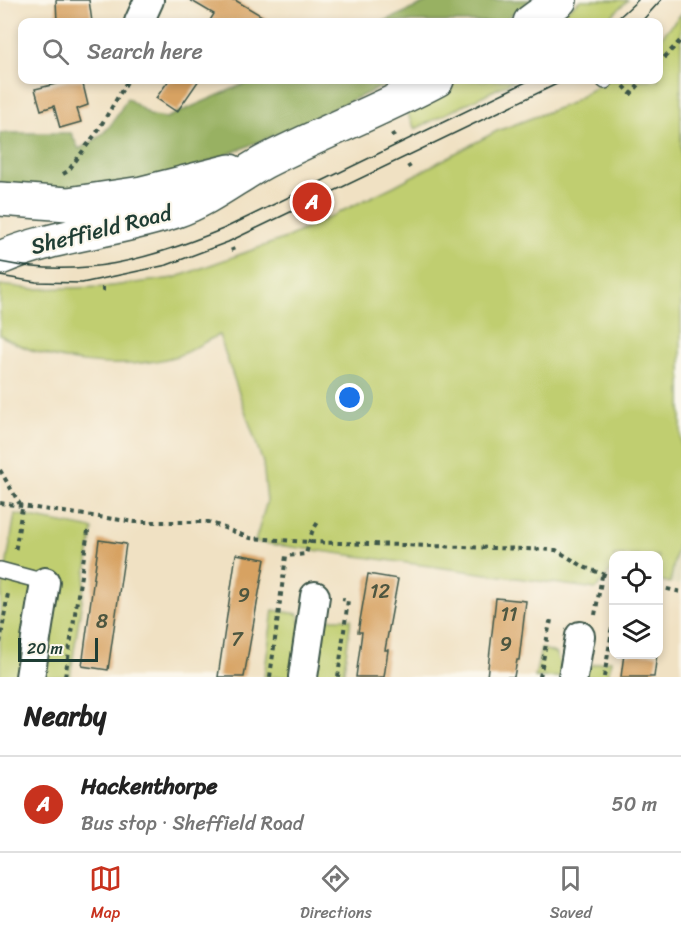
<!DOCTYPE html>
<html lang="en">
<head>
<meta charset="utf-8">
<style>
  body { margin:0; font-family:Sriracha,sans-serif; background:#f6f6f6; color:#222 }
  .controls { position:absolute; right:18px; bottom:18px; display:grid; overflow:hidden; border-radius:12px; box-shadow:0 3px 9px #0003 }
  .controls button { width:54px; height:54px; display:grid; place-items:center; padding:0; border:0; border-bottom:2px solid #e0e0e0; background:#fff; color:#222; font:30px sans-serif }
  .scale { position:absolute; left:18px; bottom:15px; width:80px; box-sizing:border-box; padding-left:6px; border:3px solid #1f3d34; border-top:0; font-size:16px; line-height:21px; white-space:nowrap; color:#1f3d34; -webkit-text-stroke:4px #fbf7ec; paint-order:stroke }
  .you { position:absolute; left:350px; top:398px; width:21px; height:21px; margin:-15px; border:4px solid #fff; border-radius:50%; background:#1a73e8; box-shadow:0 0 0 9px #1a73e833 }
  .badge { display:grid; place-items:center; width:39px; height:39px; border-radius:50%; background:#c8321e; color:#fff; font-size:20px; font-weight:700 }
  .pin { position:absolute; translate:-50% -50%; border:3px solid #fff; box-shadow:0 2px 6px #0006 }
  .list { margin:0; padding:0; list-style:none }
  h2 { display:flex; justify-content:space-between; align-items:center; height:78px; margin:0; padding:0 24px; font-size:26px }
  h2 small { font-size:20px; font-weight:400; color:#767676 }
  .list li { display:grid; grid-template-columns:39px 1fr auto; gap:18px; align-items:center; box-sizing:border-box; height:96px; padding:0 24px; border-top:2px solid #e0e0e0 }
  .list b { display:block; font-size:22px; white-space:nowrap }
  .list p { margin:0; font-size:20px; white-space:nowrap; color:#767676 }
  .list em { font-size:20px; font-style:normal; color:#767676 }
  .icon { flex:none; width:33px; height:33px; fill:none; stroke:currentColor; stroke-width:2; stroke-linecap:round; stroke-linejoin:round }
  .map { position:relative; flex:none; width:681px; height:677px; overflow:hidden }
  .search { position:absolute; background:#fff; box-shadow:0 3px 9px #0003; left:18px; right:18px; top:18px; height:66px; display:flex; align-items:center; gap:15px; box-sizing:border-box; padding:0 21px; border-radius:12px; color:#767676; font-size:22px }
  .sheet { height:174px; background:#fff }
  nav { display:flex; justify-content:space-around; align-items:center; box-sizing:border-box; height:84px; border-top:2px solid #e0e0e0; background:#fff; font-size:16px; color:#767676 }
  nav a { display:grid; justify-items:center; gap:3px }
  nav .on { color:#c8321e }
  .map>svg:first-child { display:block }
  .built { fill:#ded9b7 }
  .green { fill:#c0ce70; stroke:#708652; stroke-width:1.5 }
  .forest { fill:#98b162; stroke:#5c774b; stroke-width:1.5 }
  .building { fill:#d7a262 }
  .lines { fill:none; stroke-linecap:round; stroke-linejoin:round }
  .lane-casing { stroke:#3e5649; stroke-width:18 }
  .street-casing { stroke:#3e5649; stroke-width:32 }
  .secondary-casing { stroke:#3e5649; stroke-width:36 }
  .path { stroke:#3e5649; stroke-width:4; stroke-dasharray:4.5 4.5; stroke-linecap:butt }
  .lane { stroke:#fff; stroke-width:15 }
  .street { stroke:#fff; stroke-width:28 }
  .secondary { stroke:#fff; stroke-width:33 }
  .tram { stroke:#1f3d34; stroke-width:1.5 }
  .labels { text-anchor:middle; stroke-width:4.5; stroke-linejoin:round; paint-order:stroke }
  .number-label { font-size:20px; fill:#4d5640 }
  .street-label { font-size:22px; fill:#1f3d34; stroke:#fbf7ec }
</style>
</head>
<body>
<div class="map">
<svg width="681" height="677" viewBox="0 0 681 677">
  <rect width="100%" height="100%" fill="#fbf7ec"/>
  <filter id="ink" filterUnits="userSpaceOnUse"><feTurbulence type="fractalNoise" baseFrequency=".0167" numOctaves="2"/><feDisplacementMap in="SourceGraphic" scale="12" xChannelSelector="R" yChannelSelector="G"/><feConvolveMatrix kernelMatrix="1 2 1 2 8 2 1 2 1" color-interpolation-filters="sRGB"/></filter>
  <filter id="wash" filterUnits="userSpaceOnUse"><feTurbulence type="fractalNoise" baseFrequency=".008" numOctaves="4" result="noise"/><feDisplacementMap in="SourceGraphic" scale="24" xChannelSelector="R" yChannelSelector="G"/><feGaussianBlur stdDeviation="1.35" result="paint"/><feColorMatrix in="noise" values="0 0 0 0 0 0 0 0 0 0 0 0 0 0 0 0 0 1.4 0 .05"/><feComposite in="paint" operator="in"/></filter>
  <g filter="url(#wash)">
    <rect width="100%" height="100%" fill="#f0e1c3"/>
    <path class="built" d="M681 526V585L670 583Z"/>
    <path class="green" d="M581 0H628L605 22H550Z
      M681 14V526L670 583 659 580 658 556H614L613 569 596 589 255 542 267 501 263 463 219 335C205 341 191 351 177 356 124 372 48 364 0 335V285L34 289 104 287 174 278 286 238 394 186 497 131 569 104 606 80H658L659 40Z
      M460 80H515L415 129 406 111Z
      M15 514 93 529 70 677H0V604Z
      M273 610 298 614 301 624 317 626 330 619H351L343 677H264Z
      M541 648 555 653 562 668 581 672 592 665 611 660 608 677H535Z"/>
    <path class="forest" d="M432 0H531L502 22H383Z
      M253 80H397L268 138 188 170 82 196 0 183V133H71L79 149C107 135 113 124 127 98L152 116 166 118Z"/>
    <g id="blocks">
      <path class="building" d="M56 0H89L92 22H57Z
        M190 0H235L272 22H209L214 14Z
        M72 80H82L88 105 77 109 81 122 60 128 54 106 41 110 35 89Z
        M169 80H199L177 112 156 98Z
        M99 540 126 544 108 670 82 666Z
        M236 554 265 559 244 677H218Z
        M368 574 398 579 385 650H388L384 677H356L362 632H358Z
        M496 598 526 601 519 660H517L514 677H487Z
        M624 654H657L654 677H621Z"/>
    </g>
  </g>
  <g filter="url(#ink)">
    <use href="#blocks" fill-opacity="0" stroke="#3e5649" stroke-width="1.5"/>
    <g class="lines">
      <g class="lane-casing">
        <path id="lane" d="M604 80 605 81
          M0 570 45 582"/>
      </g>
      <g class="street-casing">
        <path id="street" d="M139 22 149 0
          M30 677 45 582
          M303 677 315 596
          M573 677 580 636"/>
      </g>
      <g class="secondary-casing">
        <path id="secondary" d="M530 22 560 0
          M0 199 68 204 142 193 230 171
          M0 258C56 234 118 231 176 211 208 200 235 178 264 162 321 133 381 110 437 80"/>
      </g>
      <path class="path" d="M658 64 681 40
        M624 86 631 94 643 80
        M392 133 396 141
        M408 165 410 168
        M63 174 68 171 97 132 128 80
        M232 248 233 251
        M103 287V292
        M0 470 22 508 15 553
        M0 503 135 522H209L250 538 309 542 556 550 586 568 614 578
        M658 587 681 592
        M595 615 602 576
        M0 643 8 593
        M65 677 88 531
        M270 677 286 556 306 554 312 532 318 522
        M338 677 348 600 342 599
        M540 677 550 622 556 623
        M604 677 612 631 605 629"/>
      <use href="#lane" class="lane"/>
      <use href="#street" class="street"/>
      <use href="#secondary" class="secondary"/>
      <path class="tram" d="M614 22 638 0
        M641 22 661 0
        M0 262C82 279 148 260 223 229L530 80
        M0 276 36 282 82 283 167 265 228 242 565 80"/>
    </g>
  </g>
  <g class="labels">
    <g class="number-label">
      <text x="380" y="598">12</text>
      <text x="244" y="602">9</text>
      <text x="509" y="621">11</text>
      <text x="102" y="628">8</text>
      <text x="237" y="646">7</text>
      <text x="506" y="651">9</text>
    </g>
    <g class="street-label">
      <text transform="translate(101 229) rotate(-14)" y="8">Sheffield Road</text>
    </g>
  </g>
</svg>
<div class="controls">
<button><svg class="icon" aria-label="locate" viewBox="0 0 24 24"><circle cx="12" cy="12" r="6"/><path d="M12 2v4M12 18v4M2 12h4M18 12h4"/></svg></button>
<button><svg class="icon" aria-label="layers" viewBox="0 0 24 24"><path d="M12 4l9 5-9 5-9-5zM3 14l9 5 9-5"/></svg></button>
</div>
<div class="scale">20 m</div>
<div class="you"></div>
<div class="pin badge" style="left:312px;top:202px">A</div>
<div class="search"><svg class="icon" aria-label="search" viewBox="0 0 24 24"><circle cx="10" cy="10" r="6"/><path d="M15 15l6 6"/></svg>Search here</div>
</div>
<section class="sheet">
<h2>Nearby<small></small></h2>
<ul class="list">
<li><span class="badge">A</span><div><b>Hackenthorpe</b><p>Bus stop · Sheffield Road</p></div><em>50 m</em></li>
</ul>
</section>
<nav>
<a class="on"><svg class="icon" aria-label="map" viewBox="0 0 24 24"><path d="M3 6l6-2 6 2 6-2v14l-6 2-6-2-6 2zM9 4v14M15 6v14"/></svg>Map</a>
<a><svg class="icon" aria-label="directions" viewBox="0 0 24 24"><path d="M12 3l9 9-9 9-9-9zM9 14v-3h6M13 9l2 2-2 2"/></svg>Directions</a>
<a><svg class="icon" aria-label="saved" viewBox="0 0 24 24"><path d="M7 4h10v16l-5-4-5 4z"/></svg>Saved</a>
</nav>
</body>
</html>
